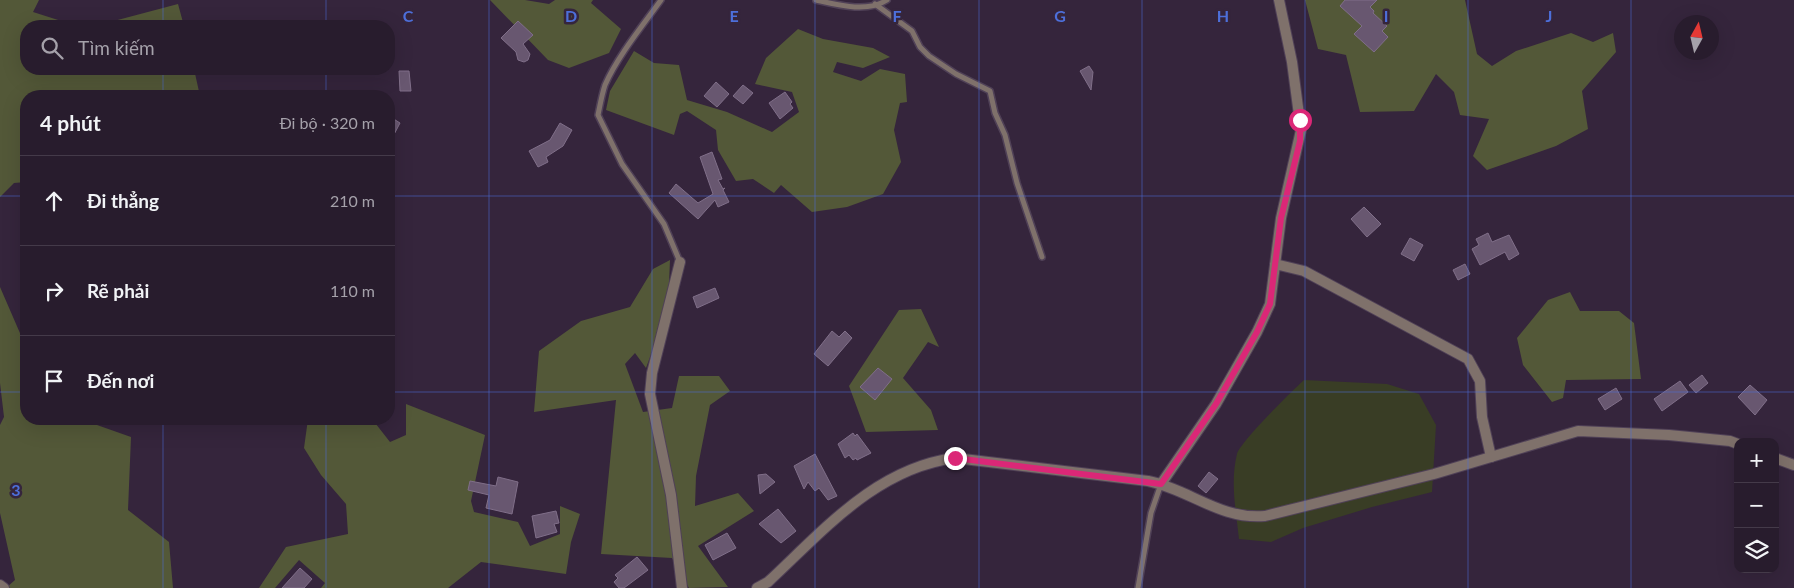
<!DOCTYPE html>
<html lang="vi">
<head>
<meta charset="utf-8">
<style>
  body { margin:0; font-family:Lato,sans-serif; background:#342939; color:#f1f3f6 }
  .controls { position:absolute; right:15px; bottom:15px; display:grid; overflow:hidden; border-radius:10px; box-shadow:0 5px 20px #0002 }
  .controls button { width:45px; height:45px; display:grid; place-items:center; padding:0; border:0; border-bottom:1px solid #443a49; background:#281c2d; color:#f1f3f6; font:25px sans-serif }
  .compass { position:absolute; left:1674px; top:15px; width:45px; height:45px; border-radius:50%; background:#281c2d; box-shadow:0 5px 20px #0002; rotate:8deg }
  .stop { position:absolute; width:15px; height:15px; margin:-11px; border:4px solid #db2777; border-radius:50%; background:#fff }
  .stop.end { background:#db2777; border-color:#fff; box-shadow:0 1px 5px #0008 }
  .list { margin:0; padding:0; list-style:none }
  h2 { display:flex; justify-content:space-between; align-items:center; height:65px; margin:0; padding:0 20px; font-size:21px }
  h2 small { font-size:16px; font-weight:400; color:#a5a1aa }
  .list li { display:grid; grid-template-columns:32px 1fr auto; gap:15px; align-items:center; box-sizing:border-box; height:90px; padding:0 20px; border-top:1px solid #443a49 }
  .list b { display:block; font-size:19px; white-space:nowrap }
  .list em { font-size:16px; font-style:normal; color:#a5a1aa }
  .icon { flex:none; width:28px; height:28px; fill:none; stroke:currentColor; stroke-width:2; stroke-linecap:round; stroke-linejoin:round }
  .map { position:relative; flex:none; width:1794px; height:588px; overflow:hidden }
  .search { position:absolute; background:#281c2d; box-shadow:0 5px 20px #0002; left:20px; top:20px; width:375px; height:55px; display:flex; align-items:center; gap:12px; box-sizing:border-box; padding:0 18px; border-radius:20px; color:#a5a1aa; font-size:19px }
  .panel { position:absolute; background:#281c2d; box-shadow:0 5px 20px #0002; left:20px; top:90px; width:375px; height:335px; border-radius:20px }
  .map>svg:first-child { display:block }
  .green { fill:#393d25 }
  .forest { fill:#535838 }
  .building { fill:#685770; stroke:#806f89 }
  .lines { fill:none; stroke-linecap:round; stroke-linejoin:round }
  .service-casing { stroke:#504157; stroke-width:8 }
  .minor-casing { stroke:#504157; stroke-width:12 }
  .tertiary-casing { stroke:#504157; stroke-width:12 }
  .service { stroke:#7f716b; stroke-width:5 }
  .minor { stroke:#7f716b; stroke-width:10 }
  .tertiary { stroke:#7f716b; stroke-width:10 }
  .route { stroke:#db2777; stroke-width:6 }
  .grid { fill:none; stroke:#4d6fda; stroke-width:1; stroke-opacity:0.55 }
  .grid-label { font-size:16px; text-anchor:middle; font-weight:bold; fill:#4d6fda; stroke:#35253c; stroke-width:5; stroke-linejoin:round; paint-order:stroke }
</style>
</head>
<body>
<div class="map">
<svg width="1794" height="588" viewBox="0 0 1794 588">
  <rect width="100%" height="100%" fill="#35253c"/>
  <path class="green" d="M1304 380 1387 384 1419 394 1436 425 1432 492 1372 507 1303 528 1271 542 1239 539C1236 511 1230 482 1237 454 1240 442 1293 390 1304 380Z"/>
  <path class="forest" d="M0 0H39L33 12 77 26H26V69H194L200 96H26V182L14 183 0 197Z
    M490 0H525L549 4 555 0H593L591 3 621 29 609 53 569 68 548 60Z
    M1305 0H1465L1477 54 1492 66 1516 51 1571 33 1593 42 1613 33 1616 52 1582 91 1588 129 1556 146 1487 170 1473 156 1489 119 1460 115 1454 92 1436 74 1414 111 1360 112 1346 55 1318 49Z
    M178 4 184 26H95Z
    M798 29 823 39 873 48 890 57 863 68 837 62 833 72 861 81 880 69 905 74 907 102 900 103 894 130 901 162 883 194 847 207 812 212 781 185 774 193 753 179 736 181 718 150 716 130 687 111 680 114 674 135 606 110 610 91 634 51 654 63 679 65 687 100 727 112 772 132 799 112 792 92 755 84 766 58Z
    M670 260 668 308 646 368 635 353 625 364 643 412 672 408 679 376H719L730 391 710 405 696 476 695 506 738 493 754 511 698 546 728 587 689 588 672 558 601 554 616 400 534 412 539 351 581 321 630 307 653 269Z
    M0 287 26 347V419H80L131 437 128 510 169 542 173 588H6L15 580 0 513V425L4 417 0 383Z
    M1570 292 1580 311H1619L1634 323 1641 379 1566 380 1563 398 1552 402 1523 365 1517 338 1548 300Z
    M921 309 939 347 928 342 903 378 931 410 938 430 866 432 849 386 899 310Z
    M406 404 485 435 471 501 474 512 518 522 530 546 560 534V506L580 514 571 542 566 574 481 562 448 588H321L325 583 299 560 275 588H259L286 547 348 534 346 504 321 475 304 448 308 419H372L390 442 406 435Z"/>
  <path class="building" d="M1345 0H1377L1370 7 1374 11 1373 13 1387 26 1382 31 1388 37 1374 52 1354 34 1362 26 1340 6Z
    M518 21 533 35 523 44 530 54 528 60 524 62 518 60 516 52 501 38Z
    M1089 66 1093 72 1091 90 1080 71Z
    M399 71H409L411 91H400Z
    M716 82 729 94 717 107 704 96Z
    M743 85 753 93 743 104 733 96Z
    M785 92 792 102 790 104 793 108 780 119 769 103Z
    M389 116 400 123 389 144Z
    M560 123 572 130 563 146 546 157 548 162 538 167 529 151 550 140Z
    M712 152 722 179 718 180 723 189 725 188 723 190 729 202 718 207 715 200 698 219 669 193 676 184 698 203 713 194 700 157Z
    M1364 207 1381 224 1367 237 1351 219Z
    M1488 233 1492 242 1509 235 1519 254 1509 260 1505 252 1480 265 1472 249 1479 245 1476 239Z
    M1410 238 1423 245 1414 261 1401 254Z
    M1465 264 1470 274 1458 280 1453 270Z
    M715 288 719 298 697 308 693 297Z
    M832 331 839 337 845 331 852 338 828 366 814 354Z
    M878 368 892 379 875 400 860 387Z
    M1702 375 1708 383 1696 393 1689 385Z
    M1680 381 1688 392 1662 411 1654 399Z
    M1750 385 1767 400 1755 415 1738 397Z
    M1616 388 1622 399 1605 410 1598 399Z
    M853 433 855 436 857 434 871 453 857 460 856 458 853 460 849 455 845 458 838 444Z
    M815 454 837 496 828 500 819 488 815 491 808 482 804 489 794 466Z
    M1209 472 1218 479 1206 493 1198 486Z
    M766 474 775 482 760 494 758 475Z
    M498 477 518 482 512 514 486 508 489 495 468 490 470 481 496 486Z
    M778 509 796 531 781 543 759 524Z
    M556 511 559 523 554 524 557 532 536 538 532 516Z
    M727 533 736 548 713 560 705 545Z
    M637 557 648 570 624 588H619L614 582 618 578 615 575Z
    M300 568 312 579 304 588H282Z"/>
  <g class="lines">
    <g class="service-casing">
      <path id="service" d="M661 0C643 25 617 57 605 85 602 94 600 105 598 115L622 164 664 224 680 262
        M816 0C838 5 867 13 887 0
        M875 4 912 31 920 47 929 56 956 74 990 91 995 113 1005 135 1017 183 1042 257
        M1138 588 1151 513 1161 484"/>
    </g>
    <g class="minor-casing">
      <path id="minor" d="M680 262 652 373 650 394 671 495 682 588
        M1275 264 1304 271 1468 359 1480 381 1482 417 1491 457
        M1161 484 1216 404 1257 332 1270 304 1281 218 1301 130 1292 62 1279 0
        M0 585 4 588"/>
    </g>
    <g class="tertiary-casing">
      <path id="tertiary" d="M1775 458 1794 465
        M757 588 768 582C823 531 876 468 955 458L1148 481C1189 489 1220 520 1265 516L1434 474 1578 431 1669 435 1730 441 1738 444"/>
    </g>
    <use href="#service" class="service"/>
    <use href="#minor" class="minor"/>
    <use href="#tertiary" class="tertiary"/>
  </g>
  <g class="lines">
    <path class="route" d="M955 458 1161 484 1216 404 1257 332 1270 304 1281 218 1300 141V120"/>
  </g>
  <path class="grid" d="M163 0V26M326 0V26M489 0V588M652 0V588M815 0V588M979 0V588M1142 0V588M1305 0V588M1468 0V588M1631 0V588M163 69V96M326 69V96M0 196H26M389 196H1794M0 392H26M389 392H1794M163 419V588M326 419V588"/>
  <g class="grid-label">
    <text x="408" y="22">C</text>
    <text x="571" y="22">D</text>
    <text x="734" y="22">E</text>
    <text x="897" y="22">F</text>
    <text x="1060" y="22">G</text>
    <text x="1223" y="22">H</text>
    <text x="1386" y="22">I</text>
    <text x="1549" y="22">J</text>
    <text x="16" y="496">3</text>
  </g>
</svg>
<div class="controls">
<button>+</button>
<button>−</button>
<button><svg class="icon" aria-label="layers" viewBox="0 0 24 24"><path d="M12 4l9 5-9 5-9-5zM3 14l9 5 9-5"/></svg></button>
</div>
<svg class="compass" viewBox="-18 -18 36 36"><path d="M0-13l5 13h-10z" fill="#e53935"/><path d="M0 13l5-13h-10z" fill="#a5a1aa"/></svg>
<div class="stop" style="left:1300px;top:120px"></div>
<div class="stop end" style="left:955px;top:458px"></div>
<div class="search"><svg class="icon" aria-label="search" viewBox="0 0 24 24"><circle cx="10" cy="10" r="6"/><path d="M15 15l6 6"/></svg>Tìm kiếm</div>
<section class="panel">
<h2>4 phút<small>Đi bộ · 320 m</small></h2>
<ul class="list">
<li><svg class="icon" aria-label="ahead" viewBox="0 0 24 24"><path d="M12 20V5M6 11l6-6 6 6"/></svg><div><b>Đi thẳng</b></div><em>210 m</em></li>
<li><svg class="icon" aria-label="right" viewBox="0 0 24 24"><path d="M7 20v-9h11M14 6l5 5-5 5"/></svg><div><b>Rẽ phải</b></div><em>110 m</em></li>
<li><svg class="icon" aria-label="arrive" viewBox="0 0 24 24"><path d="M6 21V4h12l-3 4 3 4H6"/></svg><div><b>Đến nơi</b></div></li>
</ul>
</section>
</div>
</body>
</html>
